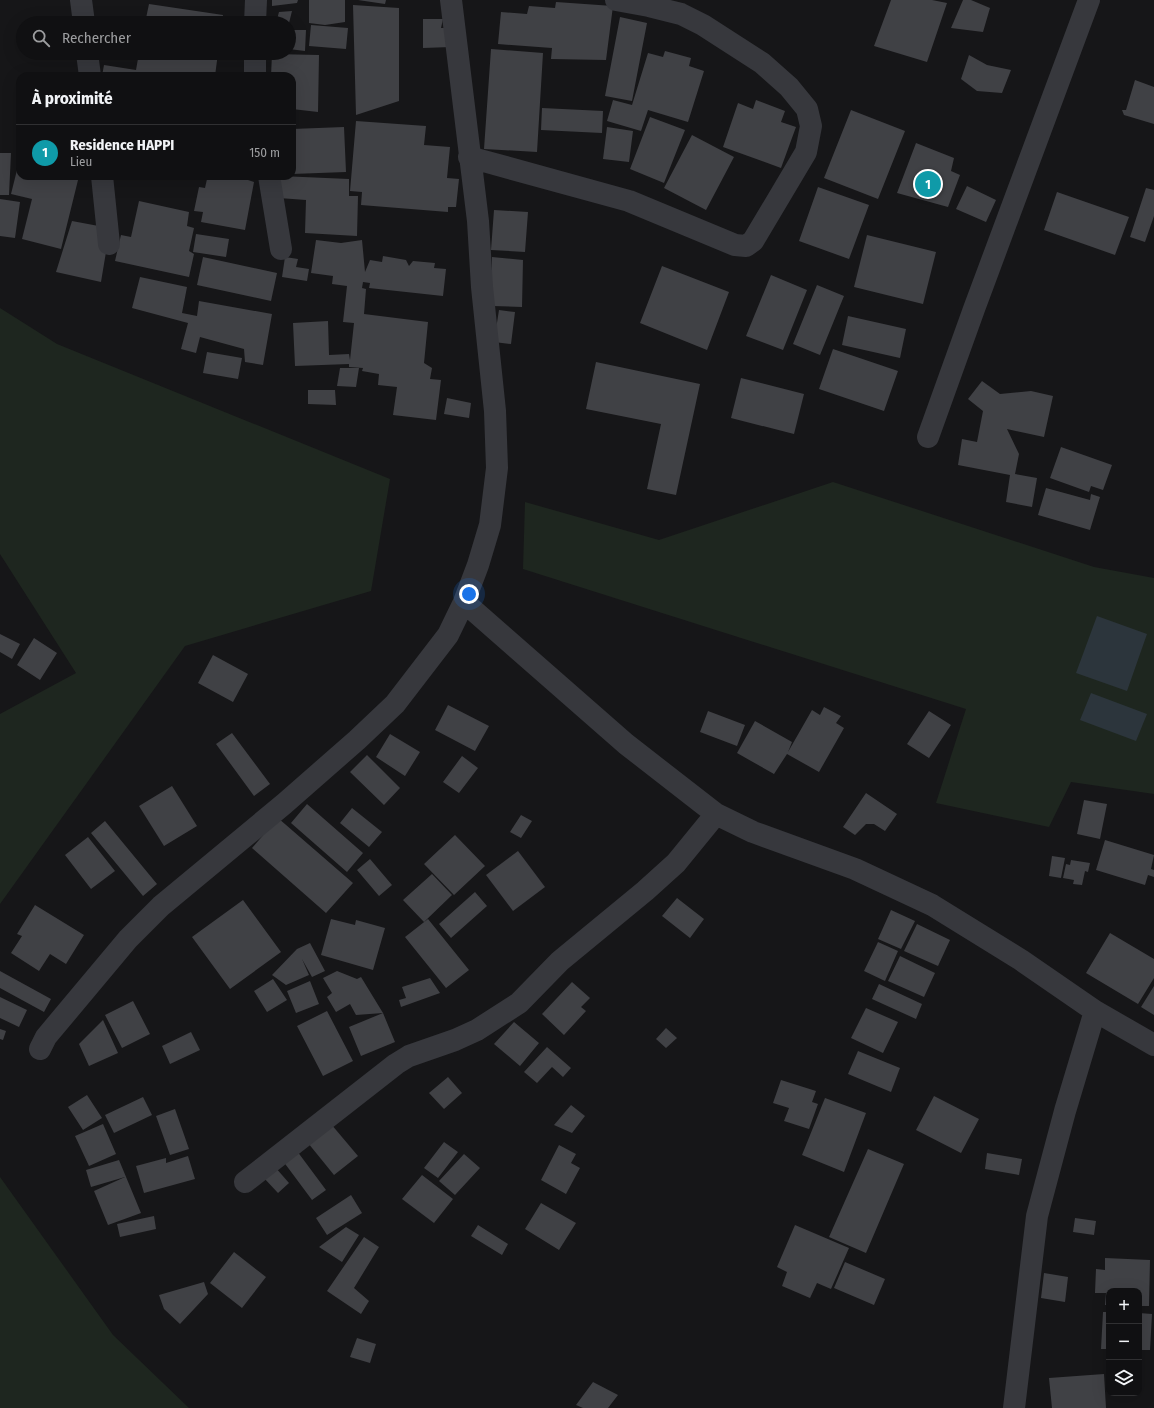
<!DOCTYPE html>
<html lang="fr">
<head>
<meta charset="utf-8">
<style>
  body { margin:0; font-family:"Fira Sans Condensed",sans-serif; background:#1e1e20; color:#f1f3f6 }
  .controls { position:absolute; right:12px; bottom:12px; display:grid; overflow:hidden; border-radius:8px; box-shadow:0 4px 16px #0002 }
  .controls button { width:36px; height:36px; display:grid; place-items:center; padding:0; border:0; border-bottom:1px solid #303032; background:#101012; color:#f1f3f6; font:20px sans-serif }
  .you { position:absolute; left:469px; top:594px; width:14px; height:14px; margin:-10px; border:3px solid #fff; border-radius:50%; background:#1a73e8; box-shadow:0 0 0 6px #1a73e833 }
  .badge { display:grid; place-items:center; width:26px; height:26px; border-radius:50%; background:#2563eb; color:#fff; font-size:13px; font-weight:700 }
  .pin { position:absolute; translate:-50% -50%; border:2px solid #fff; box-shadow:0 1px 4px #0006 }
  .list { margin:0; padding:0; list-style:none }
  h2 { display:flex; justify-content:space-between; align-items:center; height:52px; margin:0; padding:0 16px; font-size:17px }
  h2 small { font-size:13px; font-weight:400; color:#9c9d9f }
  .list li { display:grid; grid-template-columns:26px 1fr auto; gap:12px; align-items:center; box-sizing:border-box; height:56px; padding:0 16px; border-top:1px solid #303032 }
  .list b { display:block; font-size:15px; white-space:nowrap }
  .list p { margin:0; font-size:13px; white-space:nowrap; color:#9c9d9f }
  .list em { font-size:13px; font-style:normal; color:#9c9d9f }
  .icon { flex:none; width:22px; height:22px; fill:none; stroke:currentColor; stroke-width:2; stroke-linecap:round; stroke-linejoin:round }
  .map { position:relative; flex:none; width:1154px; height:1408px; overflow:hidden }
  .search { position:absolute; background:#101012; box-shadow:0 4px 16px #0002; left:16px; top:16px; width:280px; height:44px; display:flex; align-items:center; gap:10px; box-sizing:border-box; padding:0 14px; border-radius:22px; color:#9c9d9f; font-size:15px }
  .panel { position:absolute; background:#101012; box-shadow:0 4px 16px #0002; left:16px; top:72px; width:280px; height:108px; border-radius:12px }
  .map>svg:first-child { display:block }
  .green { fill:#1e261f }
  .water { fill:#2c353c }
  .building { fill:#404145 }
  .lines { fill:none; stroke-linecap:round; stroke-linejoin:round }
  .minor { stroke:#37383d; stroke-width:22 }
</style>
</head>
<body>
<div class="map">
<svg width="1154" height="1408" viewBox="0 0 1154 1408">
  <rect width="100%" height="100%" fill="#161618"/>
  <path class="green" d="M0 308 57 344 390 479 371 591 185 646 0 904V714L76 673 0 554Z
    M833 482 1094 567 1154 578V794L1071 782 1049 827 936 803 966 709 523 569 525 502 659 540Z
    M0 1177 113 1335 189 1408H0Z"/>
  <path class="water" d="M1097 616 1147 634 1127 691 1076 673Z
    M1091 693 1147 714 1136 741 1080 720Z"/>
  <path class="building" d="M272 0H298L297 3 272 6Z
    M309 0H345V22L325 25 309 23Z
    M358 0H386L385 4Z
    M891 0H932L947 3 927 62 874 46Z
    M963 0H971L990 8 983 32 951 28Z
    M556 2 613 6 606 60 551 59 552 48 498 44 501 12 527 14 529 6 555 8Z
    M149 4 223 15 222 23H145Z
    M353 5 399 8V101L356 115Z
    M292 11 289 23H276L279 12Z
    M620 17 647 23 632 101 605 96Z
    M423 19H443L441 28H450L451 47 423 48Z
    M311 25 348 28 346 49 309 46Z
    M289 30H306L305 51 289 49Z
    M491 49 543 53 537 152 484 149Z
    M665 51 691 58 689 66 704 71 688 122 648 110 641 131 607 121 613 100 632 105 648 53 663 57Z
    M139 53H218L215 76H102L104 65 136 70Z
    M272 54 319 55 318 112 292 109V76H271Z
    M969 55 987 65 1011 70 1002 93 977 91 961 79Z
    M1135 80 1154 87V124L1124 115 1122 110H1126Z
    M756 100 785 111 781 122 796 127 781 168 723 147 738 103 753 109Z
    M542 108 603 111 602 133 541 130Z
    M851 110 905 131 878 199 824 178Z
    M650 117 685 130 664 183 630 169Z
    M356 121 426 126 424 145 450 147 447 178 459 179 456 207H448V212L361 205 362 192 350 191Z
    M344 127 346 172 292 174V129Z
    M607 127 633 131 629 162 603 159Z
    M692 135 734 157 706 210 664 188Z
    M916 143 954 158 951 171 960 175 948 207 897 193Z
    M0 153H11L9 195H0Z
    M19 162 20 176H79L61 249 22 239 32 199 11 194Z
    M195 176H249L248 180 254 182 245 230 201 222 203 212 194 211 199 187 205 188 207 179Z
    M280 176 349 179V196H358L357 236 305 233 306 200 279 198Z
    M967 186 996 200 986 222 956 209Z
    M818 187 869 205 849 259 799 241Z
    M1146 188 1154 190V216L1145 242 1130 237Z
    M1057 192 1129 217 1115 255 1044 230Z
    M0 199 20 202 15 238 0 236Z
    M139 201 189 212 187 226 194 228 189 251 194 254 189 277 115 261 121 235 131 237Z
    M494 210 528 212 525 252 491 250Z
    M72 221 104 227 106 252 101 282 56 272Z
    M196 234 229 239 226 257 193 252Z
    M867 235 936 252 923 304 854 287Z
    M316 240 341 243 362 240 365 272 370 260 382 262 383 256 406 260 409 266 413 261 435 263 434 268 446 269 443 296 369 288 370 283 363 282 362 288 366 289 364 314 428 322 424 363 432 368 430 379 441 380 436 420 393 415 397 387 378 385 379 374 362 371 363 368 349 367V364L295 366 293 323 328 321 329 355 349 354 350 360 354 323 343 322 347 286 332 284 333 276 311 273Z
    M203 257 277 273 271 301 197 285Z
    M285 257 298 259 296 267 309 269 307 281 282 277Z
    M492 257 523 260 522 307 492 306Z
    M662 266 729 292 707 350 640 323Z
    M771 275 807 290 783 350 746 336Z
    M140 277 187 287 182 313 197 316 199 301 272 314 263 365 245 362 244 349 200 337 196 353 181 349 188 323 132 308Z
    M817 285 844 296 820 355 793 344Z
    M499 310 515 312 511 344 494 342Z
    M848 316 906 329 900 358 842 345Z
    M833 349 898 371 884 411 819 389Z
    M207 352 242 358 238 379 203 373Z
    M596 362 700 384 676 495 647 489 661 424 586 409Z
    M340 368H359L356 387 337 386Z
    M741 378 804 394 794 434 731 418Z
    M982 381 1000 394 1031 391 1053 396 1044 437 1007 429 1019 454 1015 474 1037 478 1032 507 1006 502 1010 475 958 465 962 439 977 442 983 411 968 399Z
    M308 390H335L336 405 308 404Z
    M447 398 471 403 469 418 444 414Z
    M1061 447 1112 465 1103 490 1091 486 1089 492 1050 478Z
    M1046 488 1090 500 1091 494 1100 497 1090 530 1038 515Z
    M0 634 20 644 12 659 0 652Z
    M34 638 57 653 40 680 17 665Z
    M213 655 248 674 233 702 198 683Z
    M448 705 489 726 475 751 435 730Z
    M824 707 841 716 836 723 844 728 819 772 787 754 774 774 737 753 755 721 792 742 788 752 812 710 820 715Z
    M708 711 745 725 737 746 700 732Z
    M929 711 951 725 929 758 907 744Z
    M232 733 270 784 254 796 216 744Z
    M390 734 420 752 405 776 376 757Z
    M367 755 400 788 384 805 350 772Z
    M462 756 478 768 459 793 443 782Z
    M172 786 197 826 164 846 139 806Z
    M866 793 897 814 885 831 874 824H866L855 835 843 827Z
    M1084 800 1107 804 1100 839 1077 834Z
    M307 804 363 853 347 872 291 823Z
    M352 808 382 832 369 847 340 823Z
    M521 815 532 821 521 838 510 832Z
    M278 818 353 883 326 913 252 848Z
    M105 821 157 884 143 896 91 833Z
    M455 835 485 866 454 895 424 864Z
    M88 837 115 871 91 889 65 855Z
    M1105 840 1154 855 1151 869 1154 870V877L1148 875 1145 885 1096 870Z
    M518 851 545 887 513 911 486 875Z
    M1052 856 1065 858 1061 878 1049 876Z
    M370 859 392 885 379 896 357 870Z
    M1071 860 1090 863 1088 872 1085 871 1082 885 1073 884 1074 880 1063 878 1066 864 1070 865Z
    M432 874 452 895 424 922 403 900Z
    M475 892 487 906 451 938 439 924Z
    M677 898 704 919 690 938 662 916Z
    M243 900 281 952 230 989 192 937Z
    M35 905 84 935 66 964 50 954 39 971 11 953 22 936 17 934Z
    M891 910 915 921 901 949 878 939Z
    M331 919 355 925 356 920 385 928 373 970 321 955Z
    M428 919 469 970 446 988 405 937Z
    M917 924 950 940 938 966 904 951Z
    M1110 933 1154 959V978L1138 1004 1086 973Z
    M878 942 898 951 885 981 864 971Z
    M310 943 325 971 312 977 302 959 309 975 286 985 272 975 297 949Z
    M900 956 935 973 924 997 888 981Z
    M0 971 51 999 44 1012 0 988Z
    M337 971 357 979 361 977 383 1013 395 1042 361 1056 349 1027 383 1013 356 1015 350 1004 336 1012 327 997 332 993 323 978Z
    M430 978 440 993 401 1007 399 1000 406 998 402 987Z
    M273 979 287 1000 267 1012 254 991Z
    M310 981 319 1004 296 1013 287 991Z
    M572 982 590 998 581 1007 586 1011 564 1035 542 1014Z
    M879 984 922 1004 916 1019 872 999Z
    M1154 986V1015L1141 1007Z
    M0 997 27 1010 19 1027 0 1018Z
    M133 1001 150 1034 122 1048 105 1015Z
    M866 1008 898 1022 883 1053 851 1038Z
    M327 1011 353 1061 323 1076 297 1026Z
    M103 1020 118 1053 89 1066 79 1044Z
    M514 1022 539 1043 520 1066 494 1044Z
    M666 1028 677 1038 666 1048 656 1039Z
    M0 1029 6 1031 3 1040 0 1039Z
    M191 1032 200 1050 170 1064 162 1046Z
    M547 1047 571 1068 563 1077 552 1067 537 1083 524 1072Z
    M858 1051 900 1068 891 1092 848 1074Z
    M448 1077 462 1093 444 1109 429 1093Z
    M781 1080 816 1091 812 1102 818 1104 809 1129 784 1121 789 1108 773 1103Z
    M87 1095 102 1118 83 1130 68 1107Z
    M934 1096 979 1119 961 1153 916 1130Z
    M143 1097 152 1115 114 1133 105 1115Z
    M825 1098 866 1113 844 1172 802 1155Z
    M571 1105 585 1116 572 1133 554 1125Z
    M175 1109 189 1149 170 1155 156 1116Z
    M103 1124 116 1154 89 1166 75 1136Z
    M331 1124 358 1156 334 1175 308 1143Z
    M444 1142 458 1152 438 1178 424 1168Z
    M559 1145 576 1154 571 1163 580 1168 566 1194 541 1180Z
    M868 1149 904 1164 866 1253 829 1237Z
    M297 1151 326 1190 312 1200 283 1161Z
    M987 1153 1022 1159 1019 1175 985 1169Z
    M464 1154 480 1168 455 1195 439 1181Z
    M188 1156 195 1179 144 1193 136 1166 166 1158V1163Z
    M119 1160 141 1213 108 1225 94 1191 125 1177 91 1187 86 1170Z
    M275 1167 289 1183 278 1193 263 1177Z
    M422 1175 453 1199 434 1223 402 1199Z
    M351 1195 362 1213 327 1235 316 1218Z
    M541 1203 576 1223 559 1250 525 1229Z
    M154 1216 156 1229 120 1237 117 1224Z
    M1075 1218 1096 1221 1094 1235 1073 1232Z
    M478 1225 508 1244 502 1255 471 1236Z
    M795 1225 849 1248 831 1289 817 1283 810 1298 782 1286 787 1272 777 1267Z
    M346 1227 359 1235 342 1262 319 1247Z
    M364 1237 379 1247 354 1288 369 1301 361 1314 327 1291Z
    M234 1252 266 1277 242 1308 210 1283Z
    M1105 1258 1150 1260 1149 1306H1139V1291H1109V1305H1105L1106 1293H1095L1096 1269 1105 1270Z
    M845 1262 885 1279 874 1305 834 1288Z
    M1044 1273 1068 1277 1065 1302 1041 1298Z
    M204 1282 208 1294 180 1324 164 1309 159 1295Z
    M1103 1312H1109V1349H1101Z
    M1139 1313 1152 1314 1150 1350H1139Z
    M357 1338 376 1344 370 1363 350 1357Z
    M1104 1374 1106 1408H1052L1049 1378Z
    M593 1382 618 1395 608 1408H583L576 1405Z"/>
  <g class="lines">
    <path class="minor" d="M81 0 84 23
      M255 23 256 0
      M87 53 90 76
      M255 53V76
      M469 157 629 201 735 245 746 246 753 241 806 152 811 126 807 109 789 87 762 63 703 25 681 14 649 6 616 0
      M102 176 109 244
      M269 176 281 249
      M928 437 974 309 1089 0
      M464 602 626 744 716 814 753 832 855 869 932 905 1021 960 1095 1011 1154 1045
      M40 1049 46 1037 128 939 161 906 284 804 357 740 395 704 448 635 464 602 478 565 490 525 497 468 495 411 482 287 478 221 451 0
      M245 1182 396 1064 409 1056 455 1040 477 1030 519 1003 560 961 645 891 676 863 716 814
      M1014 1408 1037 1216 1065 1111 1095 1011"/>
  </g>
</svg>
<div class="controls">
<button>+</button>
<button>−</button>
<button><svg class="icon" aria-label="layers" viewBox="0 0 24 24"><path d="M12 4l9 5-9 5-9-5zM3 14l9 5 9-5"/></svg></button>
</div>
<div class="you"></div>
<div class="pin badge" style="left:928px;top:184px;background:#0f9aa8">1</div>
<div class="search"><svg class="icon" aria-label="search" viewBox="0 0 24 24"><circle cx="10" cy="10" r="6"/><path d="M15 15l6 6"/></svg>Rechercher</div>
<section class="panel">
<h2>À proximité<small></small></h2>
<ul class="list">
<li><span class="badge" style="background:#0f9aa8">1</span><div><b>Residence HAPPI</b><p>Lieu</p></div><em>150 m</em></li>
</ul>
</section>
</div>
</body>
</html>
